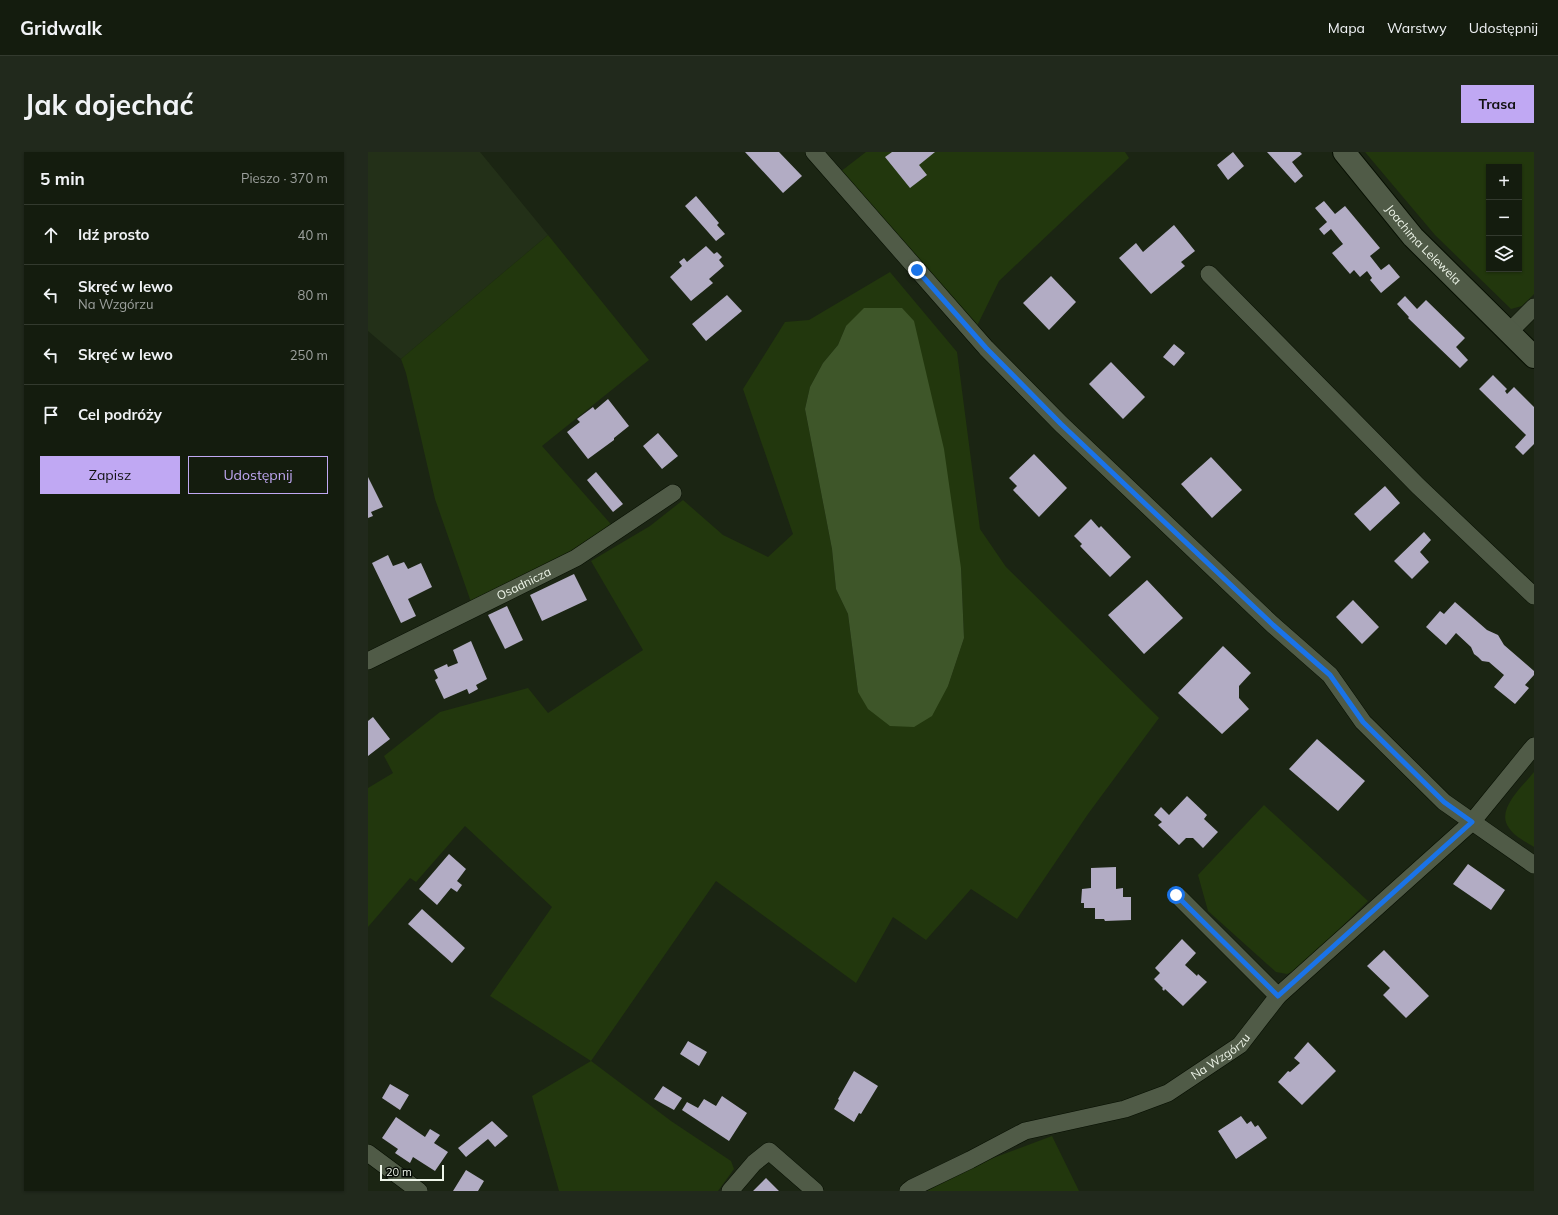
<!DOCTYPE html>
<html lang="pl">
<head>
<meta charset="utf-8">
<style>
  body { margin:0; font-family:Mulish,sans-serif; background:#21291c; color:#f1f3f6 }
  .controls { position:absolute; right:12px; top:12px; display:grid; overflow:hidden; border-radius:0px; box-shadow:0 1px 3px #0004 }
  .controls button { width:36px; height:36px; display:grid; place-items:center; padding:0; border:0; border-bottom:1px solid #333a2e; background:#141c0e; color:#f1f3f6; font:20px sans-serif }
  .scale { position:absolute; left:12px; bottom:10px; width:64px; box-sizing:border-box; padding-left:4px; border:2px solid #eef5e9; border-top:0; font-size:11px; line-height:14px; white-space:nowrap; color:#eef5e9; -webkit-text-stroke:3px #080d06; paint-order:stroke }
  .stop { position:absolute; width:12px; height:12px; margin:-9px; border:3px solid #1a73e8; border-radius:50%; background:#fff }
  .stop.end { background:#1a73e8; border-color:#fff; box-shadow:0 1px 4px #0008 }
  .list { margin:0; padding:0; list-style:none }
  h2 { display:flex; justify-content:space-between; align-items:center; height:52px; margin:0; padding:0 16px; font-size:17px }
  h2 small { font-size:13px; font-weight:400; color:#9da19e }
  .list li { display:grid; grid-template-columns:26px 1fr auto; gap:12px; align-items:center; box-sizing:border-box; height:60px; padding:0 16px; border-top:1px solid #333a2e }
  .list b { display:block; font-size:15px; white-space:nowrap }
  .list p { margin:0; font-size:13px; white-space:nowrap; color:#9da19e }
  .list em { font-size:13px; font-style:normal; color:#9da19e }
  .actions { display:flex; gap:8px; padding:12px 16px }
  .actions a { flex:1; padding:9px 0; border:1px solid #c0a8f3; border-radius:0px; text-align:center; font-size:14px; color:#c0a8f3 }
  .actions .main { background:#c0a8f3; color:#111 }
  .icon { flex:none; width:22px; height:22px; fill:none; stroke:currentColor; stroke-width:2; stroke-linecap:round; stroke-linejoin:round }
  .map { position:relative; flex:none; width:1166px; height:1039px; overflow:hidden; border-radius:0px }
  header { display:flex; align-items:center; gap:24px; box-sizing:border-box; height:56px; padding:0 20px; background:#141c0e; border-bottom:1px solid #333a2e }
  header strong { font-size:19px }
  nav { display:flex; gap:22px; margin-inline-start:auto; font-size:14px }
  .intro { display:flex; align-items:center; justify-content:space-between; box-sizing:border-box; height:96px; padding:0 24px }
  h1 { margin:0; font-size:28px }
  .button { padding:10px 18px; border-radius:0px; background:#c0a8f3; color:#111; font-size:14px; font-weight:700 }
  main { display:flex; gap:24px; padding:0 24px }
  aside { flex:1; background:#141c0e; border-radius:0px; box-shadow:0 1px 3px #0004 }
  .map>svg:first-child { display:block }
  .built { fill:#233018 }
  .green { fill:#22370d; fill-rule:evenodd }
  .water { fill:#3e5629 }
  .building { fill:#b2acc4 }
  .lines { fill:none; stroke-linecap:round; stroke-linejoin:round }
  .minor-casing { stroke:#060e01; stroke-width:18 }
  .tertiary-casing { stroke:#060e01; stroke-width:24 }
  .minor { stroke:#505b47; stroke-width:17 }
  .tertiary { stroke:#505b47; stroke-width:22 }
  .route { stroke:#1a73e8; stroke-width:5 }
  .labels { text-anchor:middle; stroke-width:4; stroke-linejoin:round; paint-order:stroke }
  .street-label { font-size:12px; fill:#eef5e9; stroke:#080d06 }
</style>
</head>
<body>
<header>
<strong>Gridwalk</strong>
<nav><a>Mapa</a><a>Warstwy</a><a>Udostępnij</a></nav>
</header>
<div class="intro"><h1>Jak dojechać</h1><a class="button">Trasa</a></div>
<main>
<aside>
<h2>5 min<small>Pieszo · 370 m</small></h2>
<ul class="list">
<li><svg class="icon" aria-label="ahead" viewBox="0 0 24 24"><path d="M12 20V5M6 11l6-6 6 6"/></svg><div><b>Idź prosto</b></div><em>40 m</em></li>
<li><svg class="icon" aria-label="left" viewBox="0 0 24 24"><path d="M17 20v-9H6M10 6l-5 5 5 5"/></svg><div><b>Skręć w lewo</b><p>Na Wzgórzu</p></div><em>80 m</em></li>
<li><svg class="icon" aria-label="left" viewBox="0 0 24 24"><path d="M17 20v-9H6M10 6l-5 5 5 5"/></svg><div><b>Skręć w lewo</b></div><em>250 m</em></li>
<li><svg class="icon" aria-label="arrive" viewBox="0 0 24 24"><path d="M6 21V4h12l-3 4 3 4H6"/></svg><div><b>Cel podróży</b></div></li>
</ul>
<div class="actions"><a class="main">Zapisz</a><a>Udostępnij</a></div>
</aside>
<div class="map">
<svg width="1166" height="1039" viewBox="0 0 1166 1039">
  <rect width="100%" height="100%" fill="#1b2513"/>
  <path class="built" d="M0 0H112L180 83 33 207 0 179Z"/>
  <path class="green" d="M498 0H757L761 6 631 129 608 176 472 20Z
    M997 0H1166V142L1154 154 1143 157 1067 83ZM1121 15H1151V117H1121Z
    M180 83 281 208 174 294 248 378 103 450 67 347 38 221 33 207Z
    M522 120 589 200 612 377 638 415 791 566 720 662 649 767 603 737 558 788 525 765 488 831 348 729 223 909 303 969 363 1009 366 1017 350 1039H191L164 944 223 909 122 844 184 755 97 674 48 730 42 726 0 775V636L25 621 16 604 72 560 160 536 180 561 275 498 223 409 282 374 315 348 355 383 400 405 425 382 375 237 417 170 441 168ZM478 174 593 416 596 486 580 534 490 540 480 462 468 437 464 397 437 257 442 235 455 211 470 193Z
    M1166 620V695C1158 690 1146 684 1141 676 1127 658 1155 634 1166 620Z
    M896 653 1000 749 931 817 919 822 908 820 840 759 830 723Z
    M684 984 711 1039H559L609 1012Z"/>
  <path class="water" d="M496 156H534L546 169 576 297 593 416 596 486 580 534 564 564 546 575 522 574 500 557 490 540 480 462 468 437 464 397 437 257 442 235 455 211 470 193 478 174Z"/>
  <path class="building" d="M377 0H411L434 24 415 41Z
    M524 0H567L551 13 559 23 542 36 517 5Z
    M865 0 876 14 860 28 849 13Z
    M899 0H932L934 2 924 10 935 24 927 31Z
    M328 44 351 71 349 73 357 82 348 89 317 54Z
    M956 49 967 62 977 54 1012 96 1002 104 1013 118 1021 112 1032 125 1013 141 1002 128 1004 126 999 119 992 125 986 118 982 122 964 101 975 92 963 77 956 83 951 77 959 70 947 56Z
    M806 73 827 99 813 110 817 114 783 142 751 106 768 91 775 100Z
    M338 94 346 102 349 100 354 105 351 108 356 114 341 127 345 131 323 149 302 125 314 114 311 110 316 106 319 110Z
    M683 124 708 150 681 178 655 151Z
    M359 143 374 159 338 189 324 172Z
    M1037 144 1049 157 1058 148 1097 186 1088 195 1100 208 1092 216 1040 166 1041 165 1029 152Z
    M806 192 817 201 806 214 795 205Z
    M743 210 777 245 755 267 721 232Z
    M1125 223 1139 237 1137 239 1139 242 1146 235 1166 255V292L1155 303 1147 295 1158 283 1111 237Z
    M240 247 261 274 246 286V288L220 307 199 280 212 270 209 267 225 255 227 258Z
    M290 281 310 304 294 317 275 294Z
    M666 302 699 336 671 365 645 338 649 334 641 326Z
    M843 305 874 338 844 366 813 332Z
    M228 320 255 352 245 360 219 328Z
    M0 325 15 355 3 360 5 364 0 366Z
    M1017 334 1032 351 1002 379 986 362Z
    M723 367 731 376 733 374 763 405 742 425 712 394 714 392 706 384Z
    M1056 380 1063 388 1052 400 1061 410 1044 427 1026 409Z
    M20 403 25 414 36 410 40 417 53 411 64 435 40 447 48 464 33 471 4 411Z
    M206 422 219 448 174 469 162 443Z
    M779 428 815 466 776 502 740 463Z
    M985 448 1011 475 994 492 968 465Z
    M1087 450 1119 478 1130 483 1136 493 1166 519V523L1157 533 1161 536 1147 552 1126 535 1136 523 1121 510 1114 509 1110 505 1106 502 1103 495 1088 481 1078 493 1058 475 1072 459 1076 462Z
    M139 454 155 488 137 497 120 463Z
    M103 489 119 527 108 533 110 537 101 542 99 537 76 547 67 528 70 526 66 518 79 512 80 515 90 511 85 498Z
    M855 494 883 521 871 534V546L881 557 854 582 810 541Z
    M5 565 22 587 0 604V569Z
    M949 587 997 629 970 659 921 617Z
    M819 644 839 663 836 667 850 680 835 696 825 686H818L811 693 790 673 794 670 786 663 793 655 801 663Z
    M81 702 98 717 89 729 94 733 89 740 83 736 69 753 51 737Z
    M1100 712 1137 738 1123 758 1085 732Z
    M748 715V737L755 736V745H763V768L737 769 736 767H727V756H716V751H713L714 737 723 736V716Z
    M54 757 97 796 84 811 40 772Z
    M814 787 828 801 817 813 829 824 830 822 839 830 815 854 797 837 796 839 794 837 795 836 786 827 792 821 787 816Z
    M1016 798 1061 844 1038 866 1015 843 1022 836 999 814Z
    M320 889 339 900 331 914 312 902Z
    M940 890 968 919 934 953 910 930 920 919 922 920 932 911 926 906Z
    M486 919 510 934 493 962 491 961 486 970 466 957 471 948 470 947Z
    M22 932 41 943 32 958 14 946Z
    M295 934 314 946 306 958 286 947Z
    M354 944 379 961 361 989 314 958 319 950 330 956 336 947 348 954Z
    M873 964 879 972 883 969 887 975 890 973 899 986 868 1007 850 979Z
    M28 965 57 985 62 977 72 983 66 991 80 1000 67 1019 45 1005 42 1011 27 1001 30 997 14 986Z
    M124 969 140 984 127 995 120 987 98 1005 90 996Z
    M98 1018 116 1029 110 1039H85Z
    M398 1026 411 1039H385Z"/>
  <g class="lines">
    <g class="minor-casing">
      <g id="minor">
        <path d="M446 0 618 196 693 272 905 473 962 523 995 570 1076 650 1166 713"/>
        <path d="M841 122 1050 334 1166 444"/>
        <path d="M1141 180 1166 155"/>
        <path id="s1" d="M0 509 208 406 305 341"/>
        <path d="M809 743 910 844"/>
        <path d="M0 1001 51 1039"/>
        <path d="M362 1039 386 1011 401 999 447 1039"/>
        <path id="s2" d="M540 1039 544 1036 602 1008 657 979 757 957 800 941 872 893 910 844 1104 670 1166 594"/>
      </g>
    </g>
    <g class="tertiary-casing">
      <g id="tertiary">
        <path id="s3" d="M976 0 1045 85 1166 205"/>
      </g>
    </g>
    <use href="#minor" class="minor"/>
    <use href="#tertiary" class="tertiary"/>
  </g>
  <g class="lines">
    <path class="route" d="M549 118 618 196 693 272 905 473 962 523 995 570 1076 650 1104 670 910 844 808 743"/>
  </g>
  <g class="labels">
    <g class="street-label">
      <text dy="4" stroke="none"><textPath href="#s3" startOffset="122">Joachima Lelewela</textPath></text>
      <text dy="4" stroke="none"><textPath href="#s1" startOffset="174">Osadnicza</textPath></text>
      <text dy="4" stroke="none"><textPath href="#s2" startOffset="344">Na Wzgórzu</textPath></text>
    </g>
  </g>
</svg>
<div class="controls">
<button>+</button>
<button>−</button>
<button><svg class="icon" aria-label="layers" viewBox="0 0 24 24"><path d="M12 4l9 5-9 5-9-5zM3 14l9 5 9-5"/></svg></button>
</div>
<div class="scale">20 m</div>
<div class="stop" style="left:808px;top:743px"></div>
<div class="stop end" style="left:549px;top:118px"></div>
</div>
</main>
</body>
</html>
